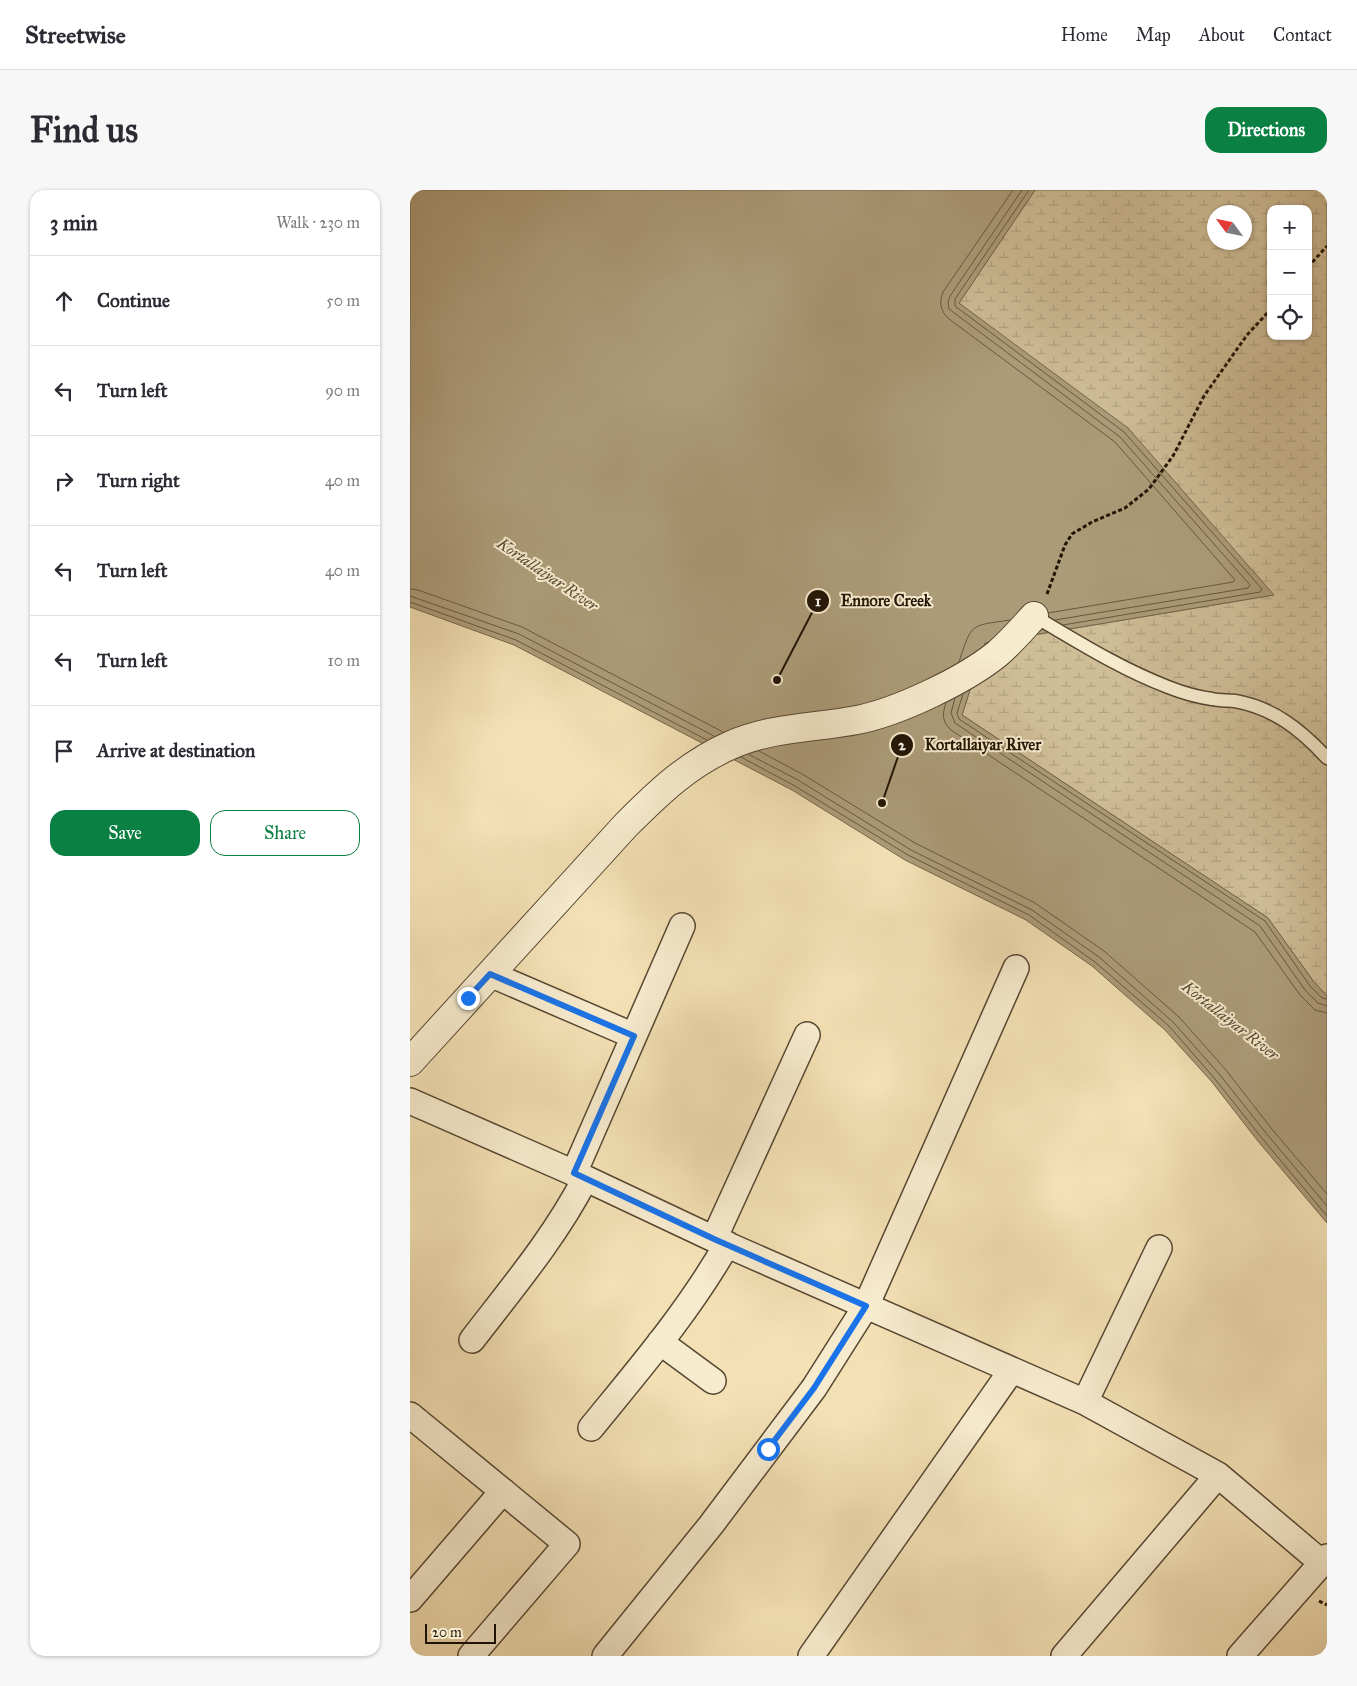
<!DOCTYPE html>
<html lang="en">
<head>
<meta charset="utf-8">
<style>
  body { margin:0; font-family:"IM FELL Great Primer",serif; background:#f7f7f7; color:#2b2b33 }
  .controls { position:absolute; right:15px; top:15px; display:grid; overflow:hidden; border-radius:10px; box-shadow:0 1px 4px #0004 }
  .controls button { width:45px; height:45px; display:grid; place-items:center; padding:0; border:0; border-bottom:1px solid #e1e1e2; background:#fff; color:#2b2b33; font:25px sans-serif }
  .compass { position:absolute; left:797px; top:15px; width:45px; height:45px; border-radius:50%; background:#fff; box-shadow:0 1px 4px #0004; rotate:303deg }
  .scale { position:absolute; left:15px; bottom:12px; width:71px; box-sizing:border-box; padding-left:5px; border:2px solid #221405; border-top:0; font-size:14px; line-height:18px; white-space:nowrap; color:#221405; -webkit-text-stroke:4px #f7ebce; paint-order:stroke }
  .stop { position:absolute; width:15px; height:15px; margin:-11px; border:4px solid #1a73e8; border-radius:50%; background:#fff }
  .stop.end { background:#1a73e8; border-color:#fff; box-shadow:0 1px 5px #0008 }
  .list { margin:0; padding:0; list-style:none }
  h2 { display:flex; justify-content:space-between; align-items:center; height:65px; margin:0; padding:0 20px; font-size:21px }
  h2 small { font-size:16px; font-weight:400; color:#7c7c81 }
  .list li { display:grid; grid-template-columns:32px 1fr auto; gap:15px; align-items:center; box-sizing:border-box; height:90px; padding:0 20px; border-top:1px solid #e1e1e2 }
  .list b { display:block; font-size:19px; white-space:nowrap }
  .list em { font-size:16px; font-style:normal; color:#7c7c81 }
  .actions { display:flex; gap:10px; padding:15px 20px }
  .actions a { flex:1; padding:11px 0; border:1px solid #0b8043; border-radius:15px; text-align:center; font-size:18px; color:#0b8043 }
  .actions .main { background:#0b8043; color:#fff }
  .icon { flex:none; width:28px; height:28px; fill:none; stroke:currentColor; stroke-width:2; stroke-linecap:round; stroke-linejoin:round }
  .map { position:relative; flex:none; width:917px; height:1466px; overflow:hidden; border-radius:15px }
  header { display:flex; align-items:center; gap:30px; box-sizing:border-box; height:70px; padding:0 25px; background:#fff; border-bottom:1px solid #e1e1e2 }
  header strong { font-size:24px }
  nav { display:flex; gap:28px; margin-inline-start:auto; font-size:18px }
  .intro { display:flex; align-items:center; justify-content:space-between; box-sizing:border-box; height:120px; padding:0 30px }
  h1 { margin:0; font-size:35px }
  .button { padding:12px 22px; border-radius:15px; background:#0b8043; color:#fff; font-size:18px; font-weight:700 }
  main { display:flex; gap:30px; padding:0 30px }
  aside { flex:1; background:#fff; border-radius:15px; box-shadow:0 1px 4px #0004 }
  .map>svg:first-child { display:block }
  .wetland { fill:url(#wetland-marsh); stroke:#78684e; fill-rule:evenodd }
  .water { fill:#ac9b78; stroke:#75654a }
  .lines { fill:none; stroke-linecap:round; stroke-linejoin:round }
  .shore { stroke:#67583e; stroke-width:1 }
  .service-casing { stroke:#564731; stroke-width:15 }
  .minor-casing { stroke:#564731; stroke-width:28 }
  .tertiary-casing { stroke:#564731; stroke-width:30 }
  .path { stroke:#221405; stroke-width:3; stroke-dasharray:4 2.5; stroke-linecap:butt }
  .service { stroke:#f7ebce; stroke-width:12 }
  .minor { stroke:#f7ebce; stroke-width:25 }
  .tertiary { stroke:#f7ebce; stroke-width:28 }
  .route { stroke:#1a73e8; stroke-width:6 }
  .labels { text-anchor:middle; stroke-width:4; stroke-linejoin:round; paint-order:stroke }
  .water-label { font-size:16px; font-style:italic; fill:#594a33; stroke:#f7ebce }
  .leader { fill:none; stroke:#221405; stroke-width:2 }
  .callout-dot { fill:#221405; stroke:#f7ebce; stroke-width:2 }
  .mark-label { font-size:15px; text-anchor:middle; font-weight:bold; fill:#fff }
  .callout-label { font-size:16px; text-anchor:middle; font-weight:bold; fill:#221405; stroke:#f7ebce; stroke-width:4; stroke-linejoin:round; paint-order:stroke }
</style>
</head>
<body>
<header>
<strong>Streetwise</strong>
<nav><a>Home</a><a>Map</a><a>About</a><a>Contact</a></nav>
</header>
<div class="intro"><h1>Find us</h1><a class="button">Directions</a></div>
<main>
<aside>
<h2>3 min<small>Walk · 230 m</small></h2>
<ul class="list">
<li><svg class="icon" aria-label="ahead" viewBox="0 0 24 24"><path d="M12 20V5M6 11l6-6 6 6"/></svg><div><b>Continue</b></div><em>50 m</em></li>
<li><svg class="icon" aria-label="left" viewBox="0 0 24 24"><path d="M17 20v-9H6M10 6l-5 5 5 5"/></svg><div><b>Turn left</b></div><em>90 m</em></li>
<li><svg class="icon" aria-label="right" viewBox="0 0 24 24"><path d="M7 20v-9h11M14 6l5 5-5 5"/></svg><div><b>Turn right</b></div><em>40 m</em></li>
<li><svg class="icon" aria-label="left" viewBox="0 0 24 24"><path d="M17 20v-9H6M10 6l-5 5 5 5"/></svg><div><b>Turn left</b></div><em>40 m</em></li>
<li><svg class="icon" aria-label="left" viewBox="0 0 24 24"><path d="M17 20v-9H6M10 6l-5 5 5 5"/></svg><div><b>Turn left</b></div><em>10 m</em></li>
<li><svg class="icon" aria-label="arrive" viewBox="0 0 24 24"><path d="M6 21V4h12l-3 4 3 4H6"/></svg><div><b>Arrive at destination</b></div></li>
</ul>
<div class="actions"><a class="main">Save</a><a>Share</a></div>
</aside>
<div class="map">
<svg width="917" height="1466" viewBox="0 0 917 1466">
  <defs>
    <pattern id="wetland-marsh" width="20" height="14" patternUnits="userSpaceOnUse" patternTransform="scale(1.25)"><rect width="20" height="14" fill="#cfbd96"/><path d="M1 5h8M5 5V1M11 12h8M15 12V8" fill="none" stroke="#b1a280"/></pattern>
  </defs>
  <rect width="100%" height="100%" fill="#f3e0b4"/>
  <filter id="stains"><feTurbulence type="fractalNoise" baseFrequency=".004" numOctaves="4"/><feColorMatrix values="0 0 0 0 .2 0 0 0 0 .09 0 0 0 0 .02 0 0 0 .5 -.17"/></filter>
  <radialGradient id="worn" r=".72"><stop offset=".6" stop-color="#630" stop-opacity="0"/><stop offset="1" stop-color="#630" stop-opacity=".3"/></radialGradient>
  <path class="wetland" d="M625 0H917V806L904 792 858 728 552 525 575 453 863 405 549 113ZM861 19H898V146H861ZM804 22H834V52H804Z"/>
  <path class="water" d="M0 0H625L549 113 718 238 864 405 575 453 552 525 858 728 904 792 917 806V1033L847 950 802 892 755 840 682 776 616 730 495 670 382 600 104 455 0 417Z"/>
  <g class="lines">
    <path class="shore" d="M603 0 533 102C529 112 530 121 539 129L705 252 825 390 823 392 638 423
      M612 0 540 106 538 112 539 119 710 247 840 395 838 398 645 430
      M619 0 545 109V116L714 242 852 399 850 402 653 435
      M0 399 8 400 112 437 313 542
      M0 406 109 444 304 546
      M0 412 106 450 297 550
      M549 472C562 432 560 436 600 430
      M553 504 547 523 549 529 855 731 900 796 912 808 917 809
      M545 508 541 523 545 533 850 736 895 800 908 813 917 816
      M536 513C532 524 532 532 541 540L845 742 890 805 905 820 917 823
      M349 561 392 584 505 653 625 713 694 761 769 827 816 880 861 938 917 1004
      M338 564 388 590 501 660 622 720 689 767 763 832 810 885 856 943 917 1016
      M331 567 385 596 498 665 619 725 685 772 759 836 805 889 851 947 917 1026"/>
    <g class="service-casing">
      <path id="service" d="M624 426C668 452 711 479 758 497 773 503 787 507 802 509 810 511 818 510 825 511 864 518 891 540 917 568"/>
    </g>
    <g class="minor-casing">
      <path id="minor" d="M80 784 224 846
        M0 911 164 983 304 1049 675 1212 808 1285 912 1373
        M164 983 272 736
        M304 1049 397 845
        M62 1150C102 1098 145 1047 175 989
        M250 1152 303 1191
        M675 1212 749 1058
        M0 1225 157 1354 61 1466
        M181 1238C229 1179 279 1121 317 1054
        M0 1409 93 1301
        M195 1466 301 1335 404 1198 456 1116 606 778
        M401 1466 601 1181
        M654 1466 808 1285
        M830 1466 917 1367"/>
    </g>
    <g class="tertiary-casing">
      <path id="tertiary" d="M0 872 216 635C249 602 278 574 321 555 361 537 405 538 447 530 488 522 555 490 587 464 600 453 612 439 624 426"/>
    </g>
    <path class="path" d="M898 77 917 56
      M637 404 655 355 662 344 682 332 715 318 739 299 763 266 794 206 837 145 861 119
      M909 1411 917 1415"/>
    <use href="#service" class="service"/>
    <use href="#minor" class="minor"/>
    <use href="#tertiary" class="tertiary"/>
  </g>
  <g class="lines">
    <path class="route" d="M58 808 80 784 224 846 164 983 304 1049 456 1116 404 1198 358 1259"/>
  </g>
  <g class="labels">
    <g class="water-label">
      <text transform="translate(138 384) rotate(34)" y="6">Kortallaiyar River</text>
      <text transform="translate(821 830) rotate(38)" y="6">Kortallaiyar River</text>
    </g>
  </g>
  <path class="leader" d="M367 490L408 411M472 613L492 555"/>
  <g class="callout-dot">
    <circle cx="367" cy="490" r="5"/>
    <circle cx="472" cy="613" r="5"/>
    <circle cx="408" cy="411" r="12"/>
    <circle cx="492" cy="555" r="12"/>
  </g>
  <g class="mark-label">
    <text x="408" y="416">1</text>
    <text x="492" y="560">2</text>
  </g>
  <g class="callout-label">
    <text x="476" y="416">Ennore Creek</text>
    <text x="573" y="560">Kortallaiyar River</text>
  </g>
  <rect width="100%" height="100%" filter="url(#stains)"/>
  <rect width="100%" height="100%" fill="url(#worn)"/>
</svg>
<div class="controls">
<button>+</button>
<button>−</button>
<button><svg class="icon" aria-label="locate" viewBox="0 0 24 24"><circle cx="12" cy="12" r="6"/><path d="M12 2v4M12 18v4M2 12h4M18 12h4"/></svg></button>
</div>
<svg class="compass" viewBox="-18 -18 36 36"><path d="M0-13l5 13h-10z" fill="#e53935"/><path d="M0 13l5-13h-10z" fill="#7c7c81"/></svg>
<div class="scale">20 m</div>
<div class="stop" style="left:358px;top:1259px"></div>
<div class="stop end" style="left:58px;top:808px"></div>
</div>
</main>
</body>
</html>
